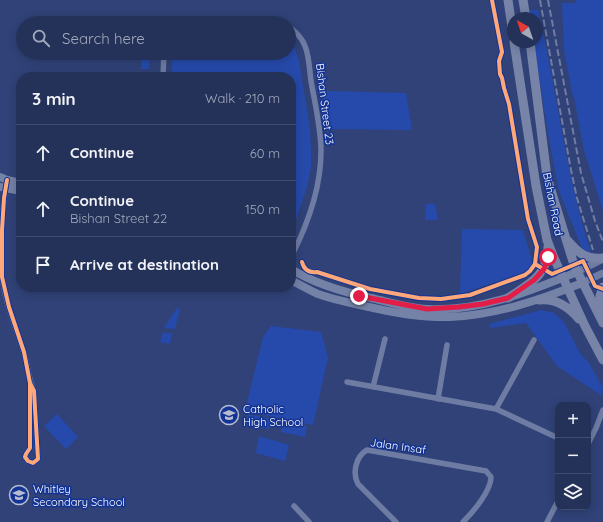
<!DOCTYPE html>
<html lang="en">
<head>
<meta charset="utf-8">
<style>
  body { margin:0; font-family:Quicksand,sans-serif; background:#2c3a60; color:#f1f3f6 }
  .controls { position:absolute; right:12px; bottom:12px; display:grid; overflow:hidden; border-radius:8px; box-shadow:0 2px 10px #0003 }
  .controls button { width:36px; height:36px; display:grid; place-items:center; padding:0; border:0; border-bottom:1px solid #414d70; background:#24325a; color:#f1f3f6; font:20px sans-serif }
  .compass { position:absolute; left:507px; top:12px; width:36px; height:36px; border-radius:50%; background:#24325a; box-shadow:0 2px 10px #0003; rotate:320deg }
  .stop { position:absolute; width:12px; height:12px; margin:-9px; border:3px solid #e11d48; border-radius:50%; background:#fff }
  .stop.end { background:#e11d48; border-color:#fff; box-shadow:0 1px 4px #0008 }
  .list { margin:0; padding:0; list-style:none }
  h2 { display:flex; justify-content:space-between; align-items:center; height:52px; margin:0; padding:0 16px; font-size:17px }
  h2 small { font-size:13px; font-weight:400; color:#a3aabb }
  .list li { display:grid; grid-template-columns:26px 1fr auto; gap:12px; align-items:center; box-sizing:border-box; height:56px; padding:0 16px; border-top:1px solid #414d70 }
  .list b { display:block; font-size:15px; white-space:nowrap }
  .list p { margin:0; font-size:13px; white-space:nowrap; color:#a3aabb }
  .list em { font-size:13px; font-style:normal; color:#a3aabb }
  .icon { flex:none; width:22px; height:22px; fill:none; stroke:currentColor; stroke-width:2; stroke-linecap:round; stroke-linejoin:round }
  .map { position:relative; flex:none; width:603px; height:522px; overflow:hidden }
  .search { position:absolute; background:#24325a; box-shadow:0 2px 10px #0003; left:16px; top:16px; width:280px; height:44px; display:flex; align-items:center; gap:10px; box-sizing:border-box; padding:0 14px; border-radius:22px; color:#a3aabb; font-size:15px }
  .panel { position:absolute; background:#24325a; box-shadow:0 2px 10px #0003; left:16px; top:72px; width:280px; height:220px; border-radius:16px }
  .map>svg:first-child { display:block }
  .green { fill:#264aac }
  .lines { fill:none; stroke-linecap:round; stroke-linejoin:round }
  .minor { stroke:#6e7ca3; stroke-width:5.5 }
  .tertiary { stroke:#6e7ca3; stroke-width:7 }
  .secondary { stroke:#7482a7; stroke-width:8 }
  .primary { stroke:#7784a8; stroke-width:9 }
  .rail { stroke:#707ca2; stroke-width:2; stroke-dasharray:7 3; stroke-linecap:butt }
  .cycleway-casing { stroke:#133395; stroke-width:6 }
  .cycleway { stroke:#fea87a; stroke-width:4 }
  .route { stroke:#e11d48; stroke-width:5 }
  .labels { text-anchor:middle; stroke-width:3; stroke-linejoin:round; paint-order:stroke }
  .street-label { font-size:11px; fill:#fff; stroke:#133395 }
  .poi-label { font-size:11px; fill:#fff; stroke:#133395; text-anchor:start }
</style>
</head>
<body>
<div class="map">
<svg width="603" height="522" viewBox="0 0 603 522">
  <rect width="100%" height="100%" fill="#304278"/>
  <path class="green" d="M576 0H603V211L584 150 574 97H573L564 50 562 3H575Z
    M529 10H538C557 90 565 173 591 252L587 251 582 248 559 191 548 134 534 42H537V18H530Z
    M289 39 294 45 299 61 310 129 311 152V167L307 187 291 234V77H171L173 53H289Z
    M141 53 150 54 149 69H141Z
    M328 91 406 93 412 130 328 129 322 92Z
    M426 204H435L438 220H425Z
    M462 229 523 230 531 257 532 265 525 272 460 294Z
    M177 308 180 309 175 329 164 328 170 318Z
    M541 310 554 313 564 322 580 353 589 363 603 388 601 395 557 366 526 323 490 328 489 324Z
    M271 326 321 332 328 358 313 425 245 411 263 337Z
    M163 332 172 334 170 344 160 342Z
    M57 414 78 437 66 449 44 426Z
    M248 414 272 419 269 429 246 424Z
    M283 422 307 426 305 437 281 432Z
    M259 436 289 445 285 461 256 453Z"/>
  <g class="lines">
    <path class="minor" d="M189 23 197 21 246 23
      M289 27C310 41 308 59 311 81 315 104 321 128 321 151 321 187 307 226 291 257
      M163 77 164 53
      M6 184C2 211 0 250 2 276 5 303 16 327 24 353 28 365 28 379 34 391L38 459 33 463 28 461 25 457 26 454 30 448V383
      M347 382 496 409 558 438
      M373 387 385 339
      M438 399 447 345
      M496 409 534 340
      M588 444 596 428 603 410
      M294 506 309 522
      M396 522 358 484C352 473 356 456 367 450L486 471 491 477C491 491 473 512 463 522
      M547 522 558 501"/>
    <path class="tertiary" d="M577 272 603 259
      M582 283 603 273"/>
    <path class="secondary" d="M0 177 7 180 21 183
      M0 187 21 191
      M291 269C315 284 343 292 371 298 389 302 408 308 427 309 480 312 530 291 577 272
      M291 280C300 285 309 290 318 294 334 300 352 303 369 307 395 313 423 318 450 317 496 315 540 300 582 283"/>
    <path class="primary" d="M508 0 513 34
      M523 0 526 18
      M514 42 536 186 547 240 554 258 585 326 603 360
      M530 42 547 177 574 265 603 323
      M568 241C578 253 587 260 603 258
      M508 298C529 284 548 276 548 247
      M539 300C555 298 569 307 579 319
      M599 314 600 296 603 287"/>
    <path class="rail" d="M540 0 571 170 577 198 593 250
      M548 0 581 173 595 221 603 242"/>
    <g class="cycleway-casing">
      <path id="cycleway" d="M7 180 4 198 2 230V277L9 307 24 352 30 383 34 391 38 459 33 463 28 461 25 457 26 454 30 448V383
        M302 262C304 270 309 273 317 272L370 289 419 298 441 299 470 295 525 275 530 271 535 264 537 247 528 219 509 104 504 88 502 78 500 74 499 61 502 52 492 0
        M535 264 552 274 583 261 595 286 603 289"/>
    </g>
    <use href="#cycleway" class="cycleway"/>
  </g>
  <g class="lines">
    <path class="route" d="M359 296 427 309 459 307 483 304 508 298 534 280 544 269 548 257"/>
  </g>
  <defs>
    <g id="school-ring" transform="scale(1)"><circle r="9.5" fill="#133395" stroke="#b7bdd0" stroke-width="1.5"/><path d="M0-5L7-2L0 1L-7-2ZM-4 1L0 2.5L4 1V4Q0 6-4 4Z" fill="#b7bdd0"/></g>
  </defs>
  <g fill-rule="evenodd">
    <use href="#school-ring" x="229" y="415"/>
    <use href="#school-ring" x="19" y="495"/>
  </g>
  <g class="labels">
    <g class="street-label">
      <text transform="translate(325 104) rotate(83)" y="4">Bishan Street 23</text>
      <text transform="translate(553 204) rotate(79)" y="4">Bishan Road</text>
      <text transform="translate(398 446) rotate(8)" y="4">Jalan Insaf</text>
    </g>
    <g class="poi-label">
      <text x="243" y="413">Catholic<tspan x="243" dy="13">High School</tspan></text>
      <text x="33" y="493">Whitley<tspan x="33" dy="13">Secondary School</tspan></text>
    </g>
  </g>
</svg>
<div class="controls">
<button>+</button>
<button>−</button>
<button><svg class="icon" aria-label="layers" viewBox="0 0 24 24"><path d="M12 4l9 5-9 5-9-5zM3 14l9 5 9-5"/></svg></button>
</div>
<svg class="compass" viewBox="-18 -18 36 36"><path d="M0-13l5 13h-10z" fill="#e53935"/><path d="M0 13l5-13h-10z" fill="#a3aabb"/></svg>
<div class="stop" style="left:548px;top:257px"></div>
<div class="stop end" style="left:359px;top:296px"></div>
<div class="search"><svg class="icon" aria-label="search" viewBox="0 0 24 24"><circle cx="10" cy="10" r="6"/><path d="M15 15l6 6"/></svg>Search here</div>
<section class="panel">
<h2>3 min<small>Walk · 210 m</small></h2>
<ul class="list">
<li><svg class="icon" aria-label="ahead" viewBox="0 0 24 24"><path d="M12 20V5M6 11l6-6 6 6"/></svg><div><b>Continue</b></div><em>60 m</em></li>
<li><svg class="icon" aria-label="ahead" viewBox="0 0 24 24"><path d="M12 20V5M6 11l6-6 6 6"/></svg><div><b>Continue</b><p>Bishan Street 22</p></div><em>150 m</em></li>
<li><svg class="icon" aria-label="arrive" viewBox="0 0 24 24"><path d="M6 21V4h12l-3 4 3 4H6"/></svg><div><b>Arrive at destination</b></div></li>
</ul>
</section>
</div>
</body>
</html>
